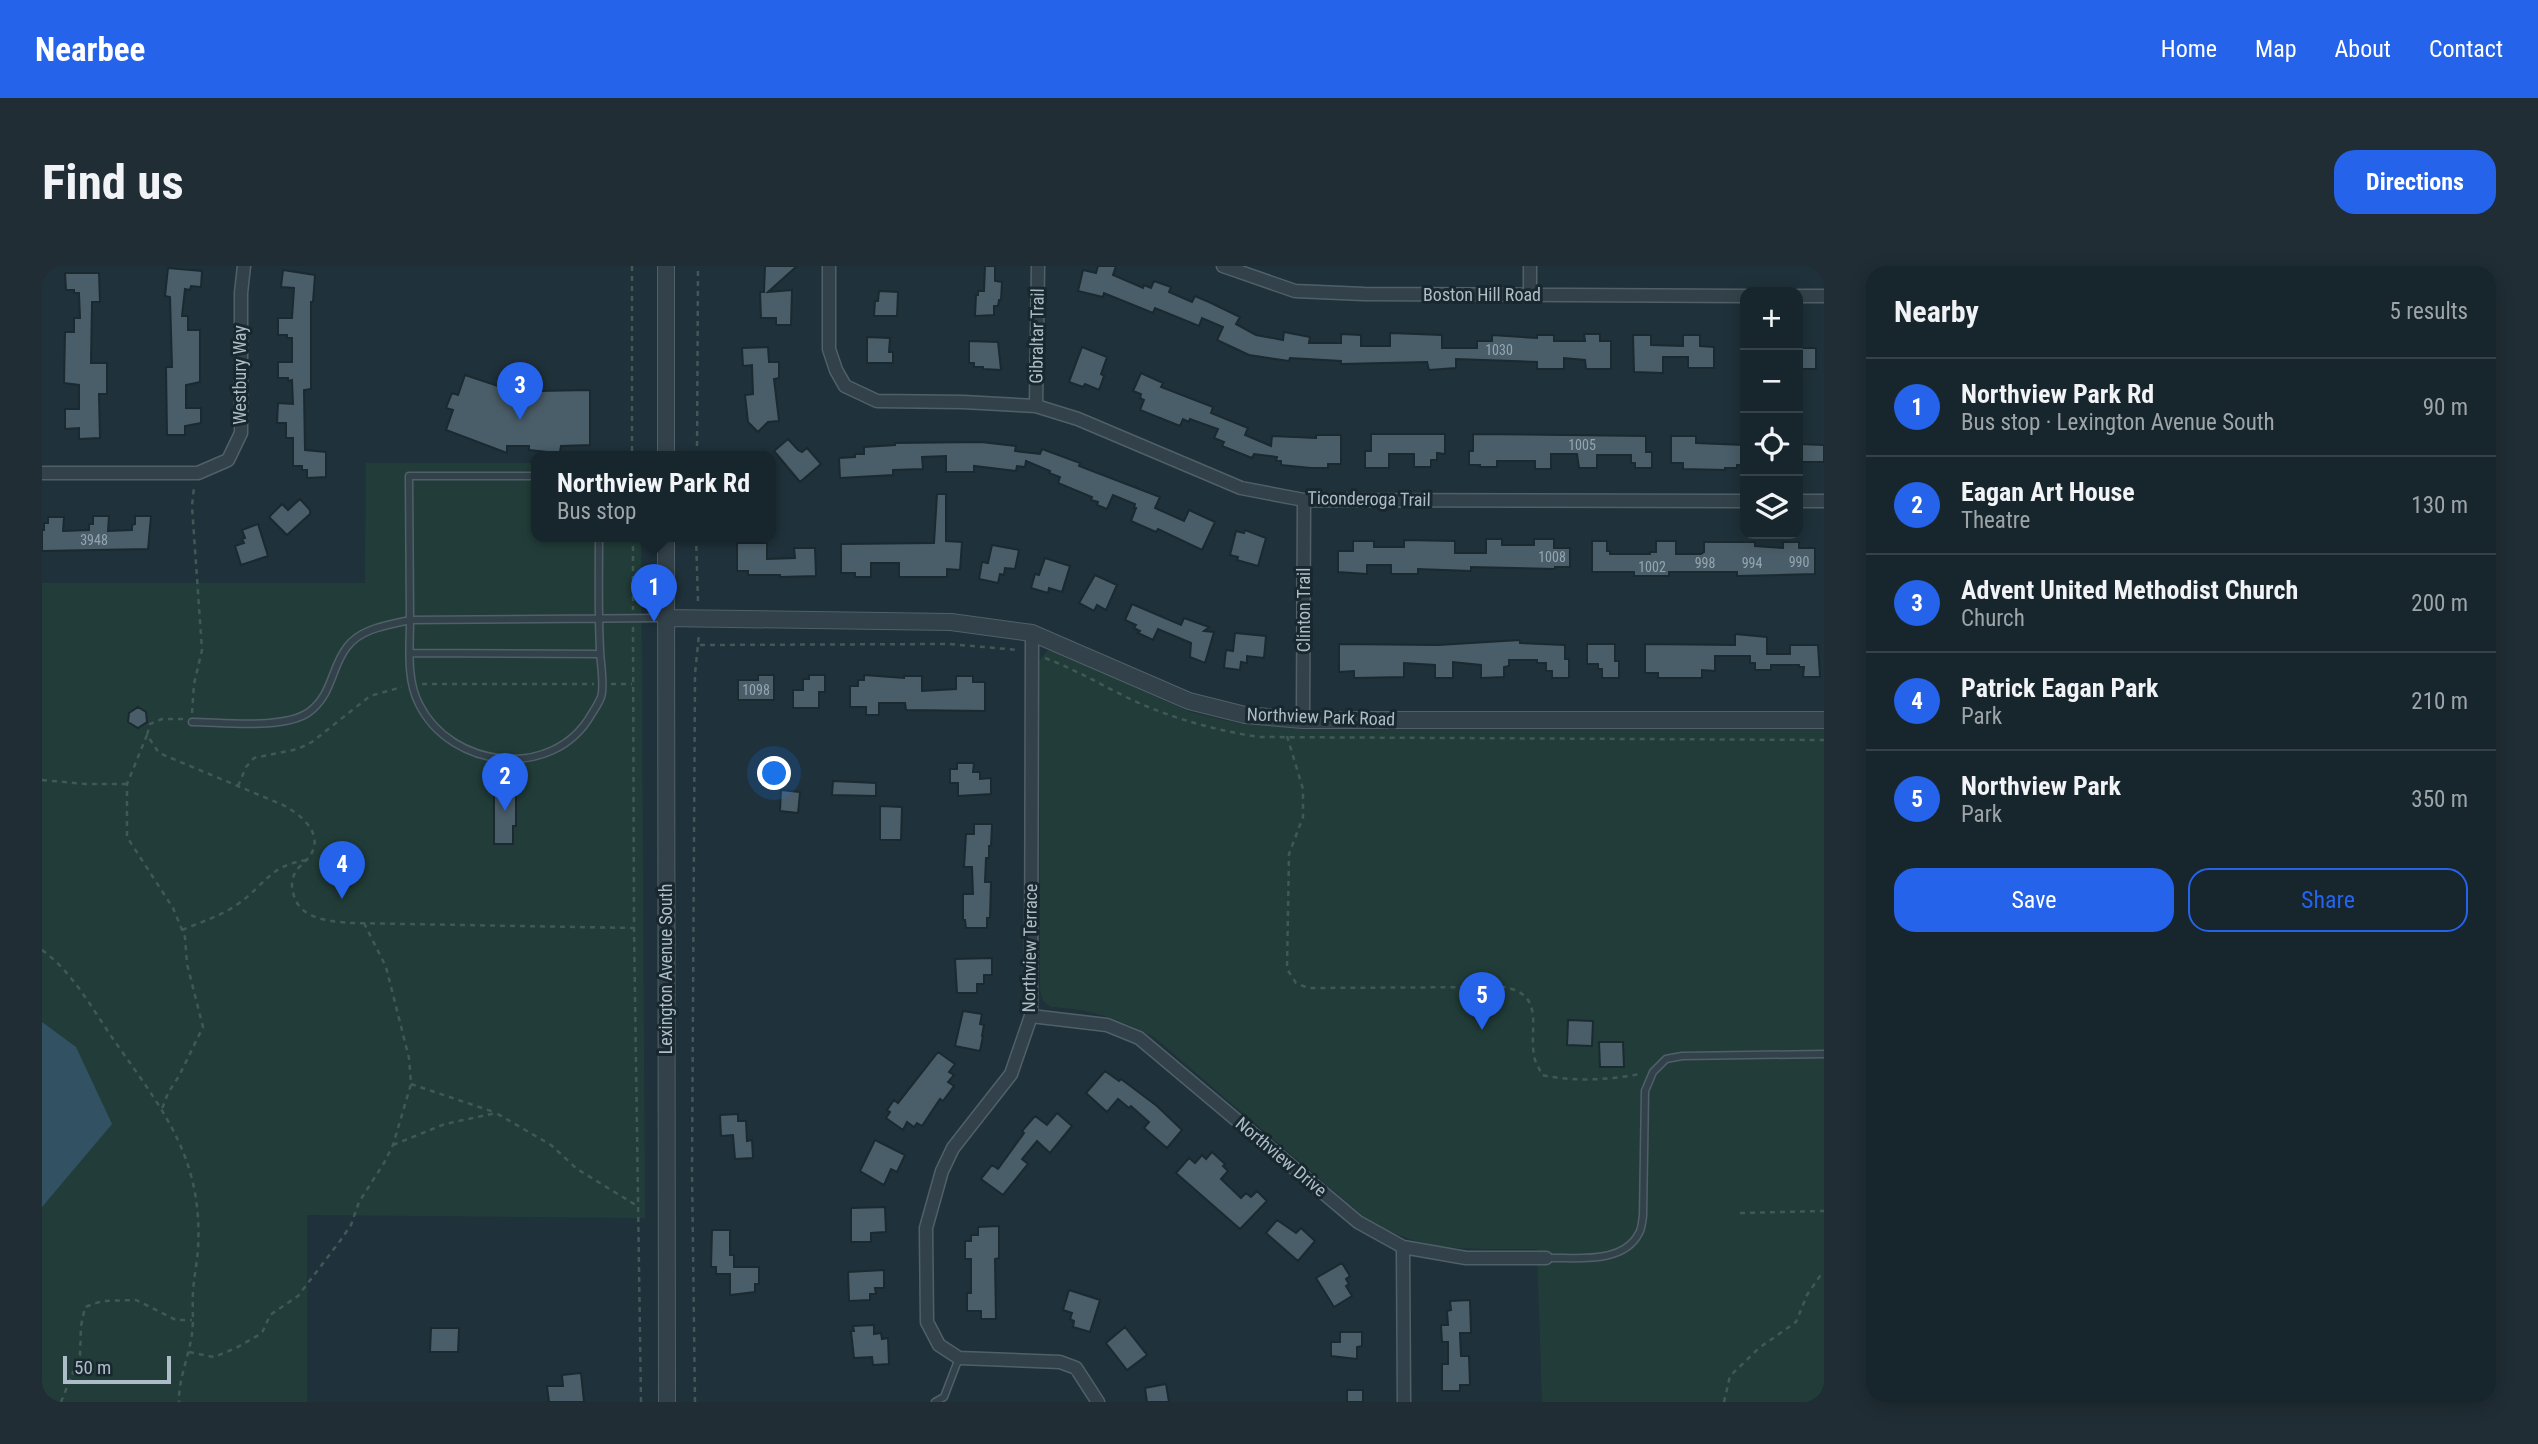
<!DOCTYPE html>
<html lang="en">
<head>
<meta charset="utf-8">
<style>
  body { margin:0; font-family:"Roboto Condensed",sans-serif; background:#202d34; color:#f1f3f6 }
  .controls { position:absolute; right:21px; top:21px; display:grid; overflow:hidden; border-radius:14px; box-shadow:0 4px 18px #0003 }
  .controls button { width:63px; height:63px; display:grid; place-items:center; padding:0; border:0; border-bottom:2px solid #364248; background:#17252c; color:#f1f3f6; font:35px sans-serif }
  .scale { position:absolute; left:21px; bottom:18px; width:108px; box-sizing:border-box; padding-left:7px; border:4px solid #adbdc7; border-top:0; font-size:19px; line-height:24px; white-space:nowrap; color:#adbdc7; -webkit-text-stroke:5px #19272e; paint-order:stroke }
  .you { position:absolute; left:733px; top:508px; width:24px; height:24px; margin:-18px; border:5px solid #fff; border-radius:50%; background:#1a73e8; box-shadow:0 0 0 10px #1a73e833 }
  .badge { display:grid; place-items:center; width:46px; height:46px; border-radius:50%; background:#2563eb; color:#fff; font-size:23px; font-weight:700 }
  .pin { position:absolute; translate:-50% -58px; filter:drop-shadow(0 2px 4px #0008) }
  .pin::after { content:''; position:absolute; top:37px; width:24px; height:21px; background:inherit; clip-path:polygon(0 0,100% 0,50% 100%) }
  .popup { position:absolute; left:489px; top:185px; width:245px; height:91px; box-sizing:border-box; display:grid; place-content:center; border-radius:14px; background:#17252c; filter:drop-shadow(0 2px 5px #0005); font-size:23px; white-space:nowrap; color:#9ea5a9 }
  .popup b { font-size:26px; color:#f1f3f6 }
  .popup::after { content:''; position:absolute; left:50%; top:100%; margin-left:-14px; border:14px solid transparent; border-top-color:#17252c }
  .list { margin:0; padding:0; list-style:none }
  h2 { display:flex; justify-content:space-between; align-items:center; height:91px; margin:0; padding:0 28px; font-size:30px }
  h2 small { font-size:23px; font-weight:400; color:#9ea5a9 }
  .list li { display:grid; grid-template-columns:46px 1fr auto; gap:21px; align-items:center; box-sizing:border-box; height:98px; padding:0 28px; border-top:2px solid #364248 }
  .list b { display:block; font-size:26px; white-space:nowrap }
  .list p { margin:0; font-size:23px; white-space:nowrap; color:#9ea5a9 }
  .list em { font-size:23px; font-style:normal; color:#9ea5a9 }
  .actions { display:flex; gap:14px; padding:21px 28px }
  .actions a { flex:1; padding:16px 0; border:2px solid #2563eb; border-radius:21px; text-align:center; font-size:24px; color:#2563eb }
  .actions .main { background:#2563eb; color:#fff }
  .icon { flex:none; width:38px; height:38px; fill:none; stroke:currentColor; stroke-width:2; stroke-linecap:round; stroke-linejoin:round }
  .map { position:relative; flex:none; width:1782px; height:1136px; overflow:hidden; border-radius:21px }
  header { display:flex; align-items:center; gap:42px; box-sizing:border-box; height:98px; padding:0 35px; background:#2563eb; color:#fff }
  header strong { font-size:33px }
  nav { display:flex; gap:38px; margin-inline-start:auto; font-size:24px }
  .intro { display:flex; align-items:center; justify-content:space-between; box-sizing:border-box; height:168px; padding:0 42px }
  h1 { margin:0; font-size:49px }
  .button { padding:18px 32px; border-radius:21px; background:#2563eb; color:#fff; font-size:24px; font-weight:700 }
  main { display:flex; gap:42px; padding:0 42px }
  aside { flex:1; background:#17252c; border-radius:21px; box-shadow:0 4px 18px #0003 }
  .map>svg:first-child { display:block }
  .green { fill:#223d39 }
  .water { fill:#325162 }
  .building { fill:#4a5e69; stroke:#1b2930; stroke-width:2 }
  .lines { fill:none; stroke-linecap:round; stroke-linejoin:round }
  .service-casing { stroke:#506068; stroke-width:9 }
  .minor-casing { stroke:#506068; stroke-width:15 }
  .tertiary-casing { stroke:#506068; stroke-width:18 }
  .path { stroke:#415956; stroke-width:2.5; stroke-dasharray:5 5; stroke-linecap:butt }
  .service { stroke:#33424a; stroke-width:6 }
  .minor { stroke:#33424a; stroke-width:12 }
  .tertiary { stroke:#33424a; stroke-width:16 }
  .labels { text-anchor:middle; stroke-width:6; stroke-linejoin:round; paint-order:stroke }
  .number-label { font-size:14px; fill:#94a5b0 }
  .street-label { font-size:18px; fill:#adbdc7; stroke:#19272e }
</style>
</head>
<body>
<header>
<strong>Nearbee</strong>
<nav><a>Home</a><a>Map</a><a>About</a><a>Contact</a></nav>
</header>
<div class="intro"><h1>Find us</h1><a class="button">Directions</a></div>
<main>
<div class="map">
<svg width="1782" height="1136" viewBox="0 0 1782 1136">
  <rect width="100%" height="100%" fill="#1f313a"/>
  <path class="green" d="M324 197H495V270H599L603 952 265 949V1136H0V317H323Z
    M1011 384 1148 446 1199 458 1277 461 1782 463V1136H1500L1495 983C1430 982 1385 989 1326 954L1112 771C1079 753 1047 743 1010 741 1000 736 999 732 998 721L997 395 1005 385Z"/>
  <path class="water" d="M0 756 34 781 70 858 0 941Z"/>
  <path class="building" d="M723 0H755L726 26 750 24 749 59H734V52H719L718 26H722Z
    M943 0H953V15L960 16 959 34H957L956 40H952V49L933 50 934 29H936V25H942Z
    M1056 0H1074L1071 9 1101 22 1102 19 1109 22 1112 15 1129 21 1127 26 1150 36 1153 30 1167 36 1198 51 1194 58 1214 69 1241 74 1242 66 1268 71 1267 77H1299V68L1319 69V80H1348V67L1400 69V82H1435V75H1450V69L1495 72V69H1512V75H1543L1542 68H1558V75H1569V103H1544L1543 94 1522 92V103H1495V96L1414 93V102L1387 104 1385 96 1299 98V95L1248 92 1247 95 1207 89 1175 74 1181 61 1160 52 1157 60 1113 42 1111 47 1062 27 1061 31 1036 25 1041 4 1054 7Z
    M126 2 160 5 159 21 149 20 148 24 143 23 140 50H146V64H158V116L144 119V142H159V157L143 160V169H125L124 101H130L128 31 123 30Z
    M241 4 273 9 271 36H269V123L262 124 263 184 284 186V211L265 212V204H260V200H251V172H244V157H235L236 137 251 138 250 114 246 115V112H236V96H250V72H245V69H236V52H250L252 22 239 21Z
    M23 7H57L58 36H50L49 97H65V128H57L58 172 37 173V162L23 163V143H37V119L22 117 23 66H32V52H38L37 27H32V24H24Z
    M837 25 856 26 855 50H832L833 35H836Z
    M1591 69H1609V79L1641 80V69H1658V80L1672 81V102H1646V91H1621V107L1592 106Z
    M825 71 848 72 847 86H851V97H825Z
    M927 75 956 76 959 104 941 103V101H932V97H927Z
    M726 81 727 96H737V112L732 113 737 155 726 156 716 166 706 156 703 129 711 128 710 99 701 100 700 82Z
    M1040 81 1065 91 1059 108 1062 110 1057 124 1043 118 1041 121 1027 116Z
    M1756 82H1774V103H1756Z
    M1099 107 1121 117 1119 121 1171 141 1169 147 1206 162 1203 169 1229 180 1230 170 1274 172V169H1299V198H1286V202H1269L1239 199V195H1234L1235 191 1212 188 1210 192 1180 180 1182 176 1172 172 1176 163 1148 153 1147 156 1141 153 1138 160 1098 144 1102 134 1098 132 1099 128 1091 125Z
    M423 109 480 128 479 114 495 113V125L548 124V179L519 180 518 186H505L487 184V180H465V187L404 164 411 144 404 142 410 127 416 129Z
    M1329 168H1403V188L1395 187V194H1389V201H1372V188H1347V202H1323V185H1329Z
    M1431 168 1604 170V186H1610V202H1593V197H1589V189H1555V202H1537L1535 188H1509V203H1493V195H1455V201H1438V199H1427V185H1431Z
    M1629 170H1654V177L1703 179V199H1695V202H1683V204L1641 203V197H1629Z
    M746 173 756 184 760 186 765 182 779 198 758 216 732 185Z
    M939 176 974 180 973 185 998 188 1000 183 1038 197 1037 200 1118 231 1113 242 1142 255 1147 244 1173 256 1160 284 1116 263 1114 266 1089 255 1094 242H1092L1093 238 1071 229 1065 243 1055 239 1056 236 1049 234 1050 231 1016 217 1018 211 1007 207 1008 205 984 195 983 201 975 200 974 205 932 200V206H904V190L880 191 881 203 851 204V209L798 212 797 192 813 191V188H822V181L853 179V177Z
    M1756 178 1782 179V196H1756Z
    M895 228H904V275L920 276 918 304 905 303V311H857V297H829V311H813V307H799V278L892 277Z
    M258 233 268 244V248L245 269 227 251 240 238 246 244Z
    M51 250H67L66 265 90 264V259L93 258V250H109L106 283 0 285V264H2V257H6V251H22L21 265 47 264V258H51Z
    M216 258 226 290 199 299 193 280 202 277 200 273 203 272 200 264Z
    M1203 264 1224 272 1216 300 1195 294 1196 291 1188 289 1194 265 1202 267Z
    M1444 273H1460V279H1492V273H1512V282H1528V301H1513V303L1429 301V305L1376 303V308H1349V299H1325V308L1296 306V285H1311V275H1332V281H1362V274L1413 275V287H1444Z
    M1550 275H1565V285H1568V288H1608V286H1614V275H1634V288H1659L1662 286V276H1713V280L1741 282V276H1757V282H1773V308L1695 310V306H1627V310H1592V306H1550Z
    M695 277H725V293L753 292 752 282H773L774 310 738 311V309H706V305H695Z
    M950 279 977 284 973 303 963 302 962 309 958 308 956 317 937 313 940 296 946 297Z
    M1003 292 1028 300 1020 326 1007 322 1006 327 989 322 993 308 997 309Z
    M1053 309 1075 319 1064 344 1055 339 1052 345 1037 337Z
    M1090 338 1139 359 1142 352 1167 361 1162 365 1172 366 1163 397 1148 391 1149 377 1116 363 1111 374 1096 367 1098 365 1092 362 1094 359 1083 354Z
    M1193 367 1224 370 1222 392 1205 390V397L1199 396 1198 404 1182 402 1184 384 1191 385Z
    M1693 368 1725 371V388H1748V379H1776L1778 411H1761L1762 401H1757V399H1729V404H1713V397H1708V390H1673V405L1660 404V412H1616V407H1603V378L1693 379Z
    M1478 374V377L1523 379V393H1527V412H1510V405H1504V397H1495V394H1467V400L1462 401V411L1439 412V399L1411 396V412H1393V399L1362 397V411L1312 412V405L1297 406V378L1396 379Z
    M1545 378H1573V395H1577V412H1560V403H1556V398H1545Z
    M716 409H732V434H696V414H716Z
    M767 409H783V426H777V442H751V424H761V413H767Z
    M822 409 862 412V410H880V425L914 423V410H931V416H943V445L864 444 863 437H837V449H824V441H808V420H816V414H822Z
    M96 441 104 446 105 456 96 462 86 456 87 447Z
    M915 497H932L931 506H938V513L949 512V528L916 530V517H908V503H915Z
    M791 515 834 517V530L790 529Z
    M739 524 758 526 756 547 738 545Z
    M452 530H474V560H471V578H452Z
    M838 540 860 541 859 574H838Z
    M932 558H950L949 580H947V592H944L943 616H949L948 652H945V662H924L923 654H921V628H931L930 601H922L924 568H932Z
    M950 692V709H942V718H935V727H915L913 693Z
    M921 745 940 748 938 758 942 759 940 770H941L938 785 913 780Z
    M1526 754 1551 755 1550 780 1525 779Z
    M1557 776H1581L1582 801H1558Z
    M896 786 913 798 907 806 912 809 906 816 912 820 901 835 898 833 880 860 875 857 872 861 865 856 861 864 844 852 848 846 845 844 852 834 856 837Z
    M1063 805 1077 815 1079 813 1115 840 1140 864 1125 882 1102 862 1107 856 1089 840 1087 842 1076 833 1065 846 1044 827Z
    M1015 847 1030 860 1008 887 995 875 980 893 986 898 961 929 939 913 950 899 956 903 982 867 980 865 993 850 1005 859Z
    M696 848V855H704L705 875 710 874 711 892 693 893 691 869 679 870 678 849Z
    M833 874 863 889 855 906 849 903 842 919 818 905Z
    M1170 886 1183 898 1181 900 1186 905 1179 913 1199 932 1204 927 1209 931 1215 925 1225 935 1198 963 1134 907 1147 892 1153 897 1160 889 1164 893Z
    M843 941 844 966 829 967V976H809V942Z
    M1235 954 1254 967 1259 962 1273 975 1256 995 1224 967Z
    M957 960V992L953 993 954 1053H939V1045H925V1027H929V993H923V975H929V969H936V961Z
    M670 964H688V989H692V1001H717V1018H713V1026L688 1029V1008H674V1001H669Z
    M1300 997 1308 1010 1304 1013 1307 1018 1304 1020 1310 1030 1292 1041 1274 1012Z
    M842 1004V1022H833L834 1028H828V1034L807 1035 806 1006Z
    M1027 1024 1058 1034 1048 1066 1031 1061 1032 1055 1028 1053 1030 1047 1021 1044Z
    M1428 1034 1429 1067H1418L1419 1090H1427L1428 1119H1418V1125H1400V1098H1406V1076H1400L1399 1059H1406L1405 1045 1409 1044 1408 1035Z
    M832 1059V1068L839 1067 840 1073 846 1072 847 1098 831 1099 830 1091 812 1092 809 1065H812L811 1060Z
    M1083 1061 1105 1089 1085 1104 1064 1077Z
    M389 1062H417L416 1086H388Z
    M1298 1066H1320V1080L1315 1081V1093L1289 1090V1076H1298Z
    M539 1107 542 1136H507L505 1120H521L520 1109Z
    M1124 1118 1127 1136H1105L1103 1122Z
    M1305 1124H1321V1136H1305Z"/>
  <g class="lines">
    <g class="service-casing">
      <path id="service" d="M495 210H367L368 354 622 352
        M369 387 558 388
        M150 456C180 456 242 464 267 446 291 428 289 401 305 381 319 362 347 359 368 354 368 381 364 413 377 438 409 503 511 515 549 449 552 444 557 437 559 431 563 420 558 395 558 383 556 345 557 308 557 270
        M1504 992C1533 991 1581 999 1597 967 1600 962 1600 955 1601 950L1603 825 1611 806 1624 793 1640 790 1782 788
        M893 1136 902 1131 917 1092"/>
    </g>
    <g class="minor-casing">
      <path id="minor" d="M787 0V83L794 104 803 120 835 135 921 136 994 140 1036 153 1199 222 1262 234 1703 235
        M1181 0 1253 25 1322 28 1703 30
        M1488 29V0
        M1756 30H1782
        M994 140 996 0
        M0 207H156L186 194 199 167V27L202 0
        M1756 235H1782
        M990 367 989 750 969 808 911 882 900 905 884 962 885 1056 897 1079 917 1092 1018 1096 1034 1102 1056 1136
        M1261 454 1262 234
        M989 750 1065 759 1097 772 1316 956 1361 981 1424 992H1504
        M1361 981 1362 1136"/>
    </g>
    <g class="tertiary-casing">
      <path id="tertiary" d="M624 0V190
        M624 270 625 1136
        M624 352 909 356 990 367 1147 435 1203 449 1261 454H1782"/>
    </g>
    <path class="path" d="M590 0V190
      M655 190 656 0
      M591 270V344
      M654 270 656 337
      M591 361 592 662 599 1136
      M658 379 907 378 976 384
      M1003 392C1032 403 1058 418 1086 432 1128 452 1172 464 1217 471L1782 474
      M380 418H552
      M569 418H590
      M150 447 152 418 160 384 150 240 152 221
      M141 453H120L108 458 105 469 117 487 241 539C256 547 279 564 271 584 268 593 259 598 254 605 250 612 249 619 251 626 256 653 286 655 308 657L592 662
      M105 469 85 518V571L131 642 143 671 145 698 161 761 137 810 126 827 120 843
      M1245 470 1261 523V551L1247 588 1245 703 1254 717 1266 722 1461 721C1506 728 1485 765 1493 794 1495 799 1498 804 1500 809 1531 816 1567 814 1598 808
      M0 514 44 518H84
      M196 520 204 501 212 492 256 483 270 476 328 430 360 421
      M140 664C159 656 179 650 196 638 224 618 228 599 265 594
      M0 684C33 708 53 748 76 780 124 848 161 895 156 983 155 997 152 1011 151 1026 150 1040 152 1054 150 1068 147 1090 136 1115 137 1136
      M369 818 452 846
      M351 879 403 858 454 847 509 879 535 903 597 941
      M1698 947 1782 945
      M147 1086 172 1091 194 1082 220 1067 228 1049 256 1030 298 975 309 959 317 936 342 897 351 879 369 818 367 792 344 701 322 657
      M19 1136 38 1089 39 1060 43 1041 60 1035 94 1034 134 1054H150
      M653 1136 650 905 653 408 657 368
      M1682 1136 1688 1110 1717 1082 1754 1056 1765 1029 1778 1010 1782 1009"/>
    <use href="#service" class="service"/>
    <use href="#minor" class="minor"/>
    <use href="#tertiary" class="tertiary"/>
  </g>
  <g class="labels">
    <g class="number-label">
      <text x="1457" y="89">1030</text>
      <text x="1540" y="184">1005</text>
      <text x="52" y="279">3948</text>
      <text x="1510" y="296">1008</text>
      <text x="1757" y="301">990</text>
      <text x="1663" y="302">998</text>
      <text x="1710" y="302">994</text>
      <text x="1610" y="306">1002</text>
      <text x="714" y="429">1098</text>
    </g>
    <g class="street-label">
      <text x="1440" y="35">Boston Hill Road</text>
      <text transform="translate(995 70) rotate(-89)" y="6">Gibraltar Trail</text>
      <text transform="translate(198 109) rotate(-90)" y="6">Westbury Way</text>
      <text transform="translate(1327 233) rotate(1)" y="6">Ticonderoga Trail</text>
      <text transform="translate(1262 344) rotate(-90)" y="6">Clinton Trail</text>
      <text transform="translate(1279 451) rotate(2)" y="6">Northview Park Road</text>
      <text transform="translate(988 682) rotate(-89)" y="6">Northview Terrace</text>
      <text transform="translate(624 703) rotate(-90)" y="6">Lexington Avenue South</text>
      <text transform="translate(1239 891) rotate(40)" y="6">Northview Drive</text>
    </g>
  </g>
</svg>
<div class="controls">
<button>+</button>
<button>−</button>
<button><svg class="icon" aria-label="locate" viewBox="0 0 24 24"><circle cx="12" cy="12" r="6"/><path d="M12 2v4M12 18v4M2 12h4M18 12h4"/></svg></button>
<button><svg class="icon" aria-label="layers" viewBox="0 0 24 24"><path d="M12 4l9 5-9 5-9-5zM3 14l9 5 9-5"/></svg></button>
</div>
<div class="scale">50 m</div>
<div class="you"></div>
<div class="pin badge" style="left:612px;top:356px">1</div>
<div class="popup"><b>Northview Park Rd</b>Bus stop</div>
<div class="pin badge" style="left:463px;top:545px">2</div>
<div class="pin badge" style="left:478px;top:154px">3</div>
<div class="pin badge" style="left:300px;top:633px">4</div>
<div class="pin badge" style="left:1440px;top:764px">5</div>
</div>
<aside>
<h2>Nearby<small>5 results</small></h2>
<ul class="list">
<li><span class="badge">1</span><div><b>Northview Park Rd</b><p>Bus stop · Lexington Avenue South</p></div><em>90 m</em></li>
<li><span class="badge">2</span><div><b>Eagan Art House</b><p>Theatre</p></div><em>130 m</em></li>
<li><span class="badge">3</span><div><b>Advent United Methodist Church</b><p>Church</p></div><em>200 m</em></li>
<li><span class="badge">4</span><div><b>Patrick Eagan Park</b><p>Park</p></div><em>210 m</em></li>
<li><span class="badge">5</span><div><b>Northview Park</b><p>Park</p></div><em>350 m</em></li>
</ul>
<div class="actions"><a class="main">Save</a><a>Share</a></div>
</aside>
</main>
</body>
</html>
